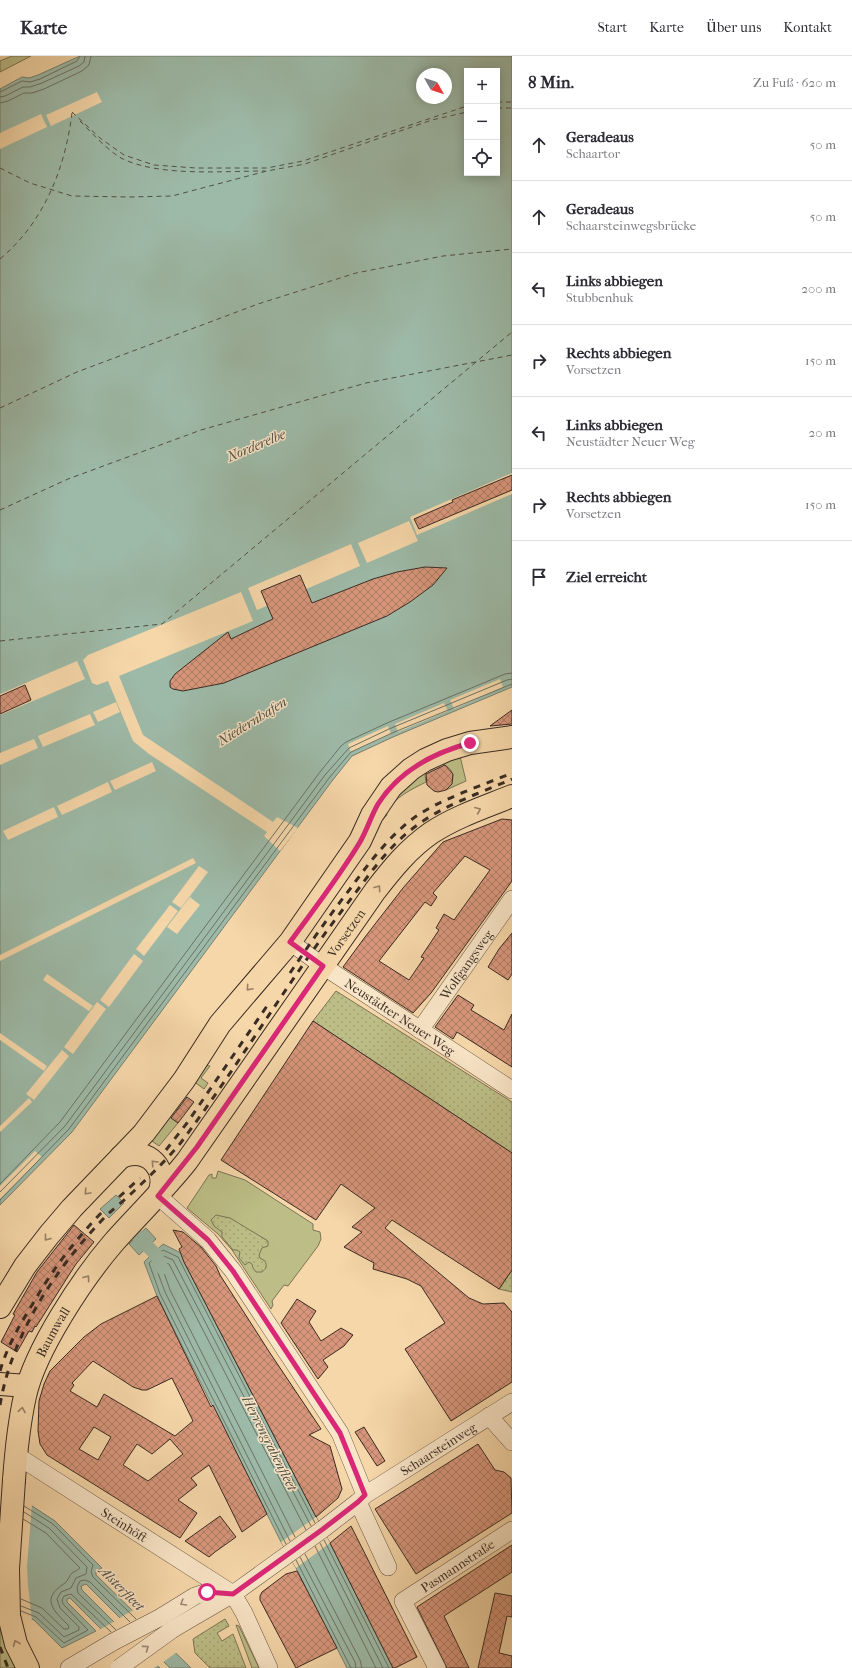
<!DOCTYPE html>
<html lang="de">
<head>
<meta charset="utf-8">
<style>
  body { margin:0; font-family:"IM FELL French Canon",serif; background:#f2f2f3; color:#2b2b33 }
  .controls { position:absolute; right:12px; top:12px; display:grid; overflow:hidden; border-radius:0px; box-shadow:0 2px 10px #0003 }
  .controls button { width:36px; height:36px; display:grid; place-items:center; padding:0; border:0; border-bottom:1px solid #e1e1e2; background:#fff; color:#2b2b33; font:20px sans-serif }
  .compass { position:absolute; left:416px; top:12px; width:36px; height:36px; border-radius:50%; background:#fff; box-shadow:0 2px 10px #0003; rotate:129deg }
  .stop { position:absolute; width:12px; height:12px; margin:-9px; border:3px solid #db2777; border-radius:50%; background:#fff }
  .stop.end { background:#db2777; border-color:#fff; box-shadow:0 1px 4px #0008 }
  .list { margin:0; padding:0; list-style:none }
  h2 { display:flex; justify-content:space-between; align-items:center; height:52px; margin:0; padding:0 16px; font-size:17px }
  h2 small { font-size:13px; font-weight:400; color:#7c7c81 }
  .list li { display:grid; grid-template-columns:26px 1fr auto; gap:12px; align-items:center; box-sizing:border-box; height:72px; padding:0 16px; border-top:1px solid #e1e1e2 }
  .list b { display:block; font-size:15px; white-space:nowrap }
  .list p { margin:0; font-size:13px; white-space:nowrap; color:#7c7c81 }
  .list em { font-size:13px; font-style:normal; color:#7c7c81 }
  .icon { flex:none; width:22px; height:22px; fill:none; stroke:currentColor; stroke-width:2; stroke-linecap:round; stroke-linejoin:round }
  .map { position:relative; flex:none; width:512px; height:1612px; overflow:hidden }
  header { display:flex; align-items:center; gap:24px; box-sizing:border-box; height:56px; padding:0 20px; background:#fff; border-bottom:1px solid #e1e1e2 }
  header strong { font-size:19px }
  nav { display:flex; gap:22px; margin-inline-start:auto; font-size:14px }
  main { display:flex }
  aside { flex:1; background:#fff }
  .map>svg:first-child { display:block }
  .green { fill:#bdbe87; stroke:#7b7455 }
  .park { fill:url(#park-dots); stroke:#7b7455 }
  .water { fill:#9dbaa8; stroke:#758173; fill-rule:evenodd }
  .pier { fill:#f6d7a9 }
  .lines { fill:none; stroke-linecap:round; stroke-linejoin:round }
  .shore { stroke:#6b7266; stroke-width:1 }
  .canal { stroke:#9dbaa8; stroke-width:13 }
  .ferry { stroke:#524f44; stroke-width:1; stroke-dasharray:5 4; stroke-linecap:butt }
  .building { fill:url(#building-cross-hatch); stroke:#392b23; fill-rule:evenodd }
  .minor-casing { stroke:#685644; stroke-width:18 }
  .major-casing { stroke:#392b23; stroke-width:24 }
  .minor { stroke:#f9e5c7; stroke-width:17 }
  .major { stroke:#f6d7a9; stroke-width:22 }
  .rail { stroke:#392b23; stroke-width:3; stroke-dasharray:7 7; stroke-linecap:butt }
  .minor-bridge-casing { stroke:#685644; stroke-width:18; stroke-linecap:butt }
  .major-bridge-casing { stroke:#392b23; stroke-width:24; stroke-linecap:butt }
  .minor-bridge { stroke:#f9e5c7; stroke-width:17 }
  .major-bridge { stroke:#f6d7a9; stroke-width:22 }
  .oneway { stroke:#988166 }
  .oneway2 { stroke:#998875 }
  .route { stroke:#db2777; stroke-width:5 }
  .labels { text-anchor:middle; stroke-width:3; stroke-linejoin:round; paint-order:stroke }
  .street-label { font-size:13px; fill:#392b23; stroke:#f9e5c7 }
  .water-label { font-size:14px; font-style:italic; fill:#524f44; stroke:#f9e5c7 }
</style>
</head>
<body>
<header>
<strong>Karte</strong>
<nav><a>Start</a><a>Karte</a><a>Über uns</a><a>Kontakt</a></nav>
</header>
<main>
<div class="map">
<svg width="512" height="1612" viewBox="0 0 512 1612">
  <defs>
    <pattern id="park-dots" width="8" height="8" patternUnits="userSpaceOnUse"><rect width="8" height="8" fill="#bdbe87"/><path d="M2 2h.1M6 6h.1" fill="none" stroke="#a3a374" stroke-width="1.8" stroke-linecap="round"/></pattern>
    <pattern id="building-cross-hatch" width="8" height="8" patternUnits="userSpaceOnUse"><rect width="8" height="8" fill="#d7967b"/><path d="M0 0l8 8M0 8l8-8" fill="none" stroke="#af7b64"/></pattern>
  </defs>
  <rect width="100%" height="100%" fill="#f6d7a9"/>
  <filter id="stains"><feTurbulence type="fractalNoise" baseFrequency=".005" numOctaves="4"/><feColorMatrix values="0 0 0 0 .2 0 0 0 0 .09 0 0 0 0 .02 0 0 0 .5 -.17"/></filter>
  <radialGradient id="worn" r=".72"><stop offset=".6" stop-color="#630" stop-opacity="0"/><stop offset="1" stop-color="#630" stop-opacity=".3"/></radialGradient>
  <path class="green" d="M12 0H31L0 16V5Z
    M460 700 466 725 446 734C456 726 455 712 442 708Z
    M428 713 425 719 426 726C410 734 396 741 386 755L387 759 376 771C377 754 412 720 428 713Z
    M205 1009 210 1010 201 1022 208 1027 204 1033 193 1025Z
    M168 1059 178 1067 159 1090 149 1083Z
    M218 1115 245 1124 313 1168V1174L320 1176 321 1183 318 1190 288 1230 284 1229 272 1245 273 1249 271 1253 232 1194 218 1178 187 1152 209 1119 212 1118V1122H216Z
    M236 1569 239 1570 259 1612H252Z
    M0 1571 9 1594 19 1612H0Z"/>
  <path class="park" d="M336 935 512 1046V1097L313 965Z
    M216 1159 230 1162 268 1185V1190L262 1192 259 1199 260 1202 265 1205C267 1210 267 1212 262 1216H256L253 1212 252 1208 249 1206 245 1209 239 1202 240 1196 237 1194H233L222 1181V1176L214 1170 211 1164Z
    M512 1214V1236L499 1233Z
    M225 1563 229 1570 217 1577 222 1585 233 1578 246 1612H210L195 1597 193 1583Z"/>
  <path class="water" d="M80 0H512V631L393 681 352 700 332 725 72 1076 0 1149V33L22 21 29 22 38 19ZM467 15H497V117H467ZM422 18H446V42H422Z
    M116 1139 124 1147 109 1162 100 1153Z
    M146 1172 156 1183 139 1199 129 1188Z
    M163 1188 181 1197 184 1206 281 1394 330 1487 393 1612H347L296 1512 281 1486 157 1240 144 1206Z
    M0 1429 55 1465 102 1512 96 1515V1519L191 1612H170L86 1528 81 1530 82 1534 160 1612H140L70 1542 67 1543V1546L96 1575 62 1592 34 1564 0 1551Z"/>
  <path class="pier" d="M97 36 102 46 51 70 46 59Z
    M41 58 47 71 0 93V77Z
    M512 417V438L417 479 410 461Z
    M409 465 418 485 367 507 358 487Z
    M351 488 360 510 257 554 248 532Z
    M241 536 253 565 119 620 143 679 273 766 277 761 298 772 280 795 264 780 267 776 149 698 133 685 108 625 97 629 92 627 83 604 88 599Z
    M77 605 85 623 0 659V638Z
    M500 623 503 631 454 653 450 644Z
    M116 646 120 656 98 666 93 656Z
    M444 647 448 655 398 676 395 668Z
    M90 658 95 669 43 691 38 680Z
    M388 670 391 678 351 696 348 688Z
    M34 683 38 692 0 709V697Z
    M152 706 156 715 115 734 110 725Z
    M108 726 112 736 62 759 57 750Z
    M54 751 58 761 8 784 3 775Z
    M193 802 196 807 0 905V899Z
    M199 810 208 816 181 852 172 846Z
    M190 841 200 849 177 878 167 871Z
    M170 849 178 855 144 900 136 893Z
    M134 898 143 905 109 951 100 944Z
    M47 918 93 950 89 955 43 924Z
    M97 946 106 953 73 998 64 991Z
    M0 977 47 1010 44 1015 0 984Z
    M62 994 69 1000 34 1044 26 1038Z
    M29 1042 32 1046 0 1076V1070Z
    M35 1095 42 1101 0 1143V1130Z
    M0 1427 32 1448 27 1510 28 1529 32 1565 0 1553Z
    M316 1461 330 1487 296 1512 281 1486Z
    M135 1553 177 1596 162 1607 118 1563Z
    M115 1565 159 1609 154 1612H137L99 1574Z"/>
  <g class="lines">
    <path class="shore" d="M0 36 22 25 30 26 40 23 77 5 80 0
      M0 41 5 40 23 31H30L42 27 79 10 84 6 85 0
      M0 47 8 45 24 37H32L44 33 82 15 89 9 91 0
      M0 1128 60 1066 320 716 341 690 346 686 387 667 505 618 512 617
      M0 1136 65 1070 325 719 349 692 389 673 507 624 512 623
      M0 1144 69 1073 329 722 351 696 392 677 512 628
      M24 1450 53 1468 93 1509 91 1516 93 1521 136 1563
      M295 1481 170 1234 162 1211 165 1207 169 1208 306 1474
      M324 1484 389 1612
      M290 1485 165 1236 155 1209 164 1200 173 1204 311 1470
      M320 1487 383 1612
      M286 1488 160 1238 149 1207 163 1194 178 1201 315 1467
      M315 1490 376 1612
      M305 1498 360 1604 362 1612
      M300 1501 355 1606 356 1612
      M296 1504 351 1612
      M21 1543 42 1552 64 1573H68L69 1570C53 1554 40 1543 65 1527 68 1525 69 1520 72 1517 75 1515 78 1514 80 1512L46 1477 23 1463
      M21 1550 39 1557 64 1581 79 1574V1571L60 1552 57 1543 61 1536 71 1532 76 1522 86 1518 87 1511 49 1472 24 1456
      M21 1555 36 1561 64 1587 88 1574 63 1548 62 1544 64 1540 71 1538 111 1576
      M116 1574 78 1537 77 1531 80 1525 85 1524 90 1526 130 1566"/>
    <path class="canal" d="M138 1180 156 1199 162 1212"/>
    <path class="ferry" d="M497 46H512
      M497 52H512
      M72 56 100 82 124 99 154 109 196 112H267L303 105 467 50
      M80 65C92 77 106 93 121 102 158 121 223 115 265 115
      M0 112 30 127 72 140 129 141 172 140 267 115 305 108 432 64 467 56
      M0 203C44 166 65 113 72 57
      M0 352 77 316 258 248 356 217 443 200 512 193
      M0 454 68 423 201 374 366 327 512 299
      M0 585 162 568 512 276"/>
  </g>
  <path class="building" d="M512 419V434L419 473 414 463 453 446 452 444Z
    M425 511 447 512 433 529 410 546 387 560 224 627 183 635 173 633 170 631V625L175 618 228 576 231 583 273 563 261 535 300 519 312 547 373 523 397 516Z
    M25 629 31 644 0 658V640Z
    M512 654V668L490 670Z
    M445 709 453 718 452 728 446 734 438 736 434 735 427 729 426 718Z
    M502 763 512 764V825L431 937 413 957 343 911 365 881 403 832 443 786ZM465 800 490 814 454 864 444 858 436 872 439 874 421 901 424 902 409 924 379 905 425 846 431 850 437 841 433 837Z
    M512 877V918L508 924 488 911 499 893Z
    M458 939 474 949 471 954 504 974 512 958V1011L457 976 453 983 435 971Z
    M313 965 512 1097V1214L499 1233 392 1164 385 1172 469 1242 483 1248 504 1247 512 1256V1326L451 1365 405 1293 445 1267 421 1230 407 1223 373 1213 374 1207 344 1191 362 1176 352 1171 375 1152 341 1128 316 1164 221 1104Z
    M187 1041 194 1046 178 1067 171 1062Z
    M74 1169 94 1186 76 1208 36 1271 35 1270 32 1276 29 1275 17 1296 1 1286 15 1259 13 1258 37 1216Z
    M173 1174 183 1176 201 1191 216 1210 220 1219 270 1297 321 1373 309 1379 330 1390 342 1433 338 1442 316 1461 184 1206 179 1193 182 1191Z
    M157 1240 211 1351 213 1349 267 1458 242 1476 209 1409 191 1422 197 1429 178 1444 197 1457 180 1482 47 1399 40 1388 38 1375 39 1345 44 1328 50 1315 84 1281 101 1268ZM93 1305 133 1331 142 1334H147L172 1322 193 1365 175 1380 104 1338 97 1351 70 1335 74 1329 72 1327ZM94 1371 111 1381 98 1404 79 1393ZM170 1383 183 1398 148 1425 123 1409 137 1388 152 1398Z
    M297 1243 316 1255 309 1266 321 1285 341 1272 353 1279 344 1290 323 1304 328 1311 318 1323 281 1267Z
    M364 1371 385 1405 377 1410 355 1376Z
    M478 1388 495 1414 504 1416 511 1422 512 1457 416 1518 375 1453Z
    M220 1460 236 1481 215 1496 209 1501 185 1485Z
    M351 1470 417 1601 395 1612H393L330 1487Z
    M512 1489V1516L444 1560 469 1612H447L417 1551Z
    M297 1515 337 1592 296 1612 260 1544V1540L262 1536 286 1518Z
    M495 1537 512 1540V1561L507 1560 499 1597 512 1600V1612H478Z"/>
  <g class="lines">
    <g class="minor-casing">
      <g id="minor">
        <path id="s1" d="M290 886 323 910 512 1034"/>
        <path id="s2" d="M420 974 512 843"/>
        <path d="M158 1140 208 1184 233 1215 340 1377 365 1439"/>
        <path d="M489 1360 512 1386"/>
        <path id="s3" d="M16 1399 233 1538 244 1557 269 1612"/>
        <path d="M358 1446 388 1511"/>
        <path d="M161 1561 195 1540 207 1536 231 1537"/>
        <path id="s4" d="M173 1573 233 1538 323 1473 358 1446 365 1439 512 1346"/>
        <path d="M69 1612 113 1586"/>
        <path id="s5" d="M437 1612 403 1545 512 1474"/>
      </g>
    </g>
    <g class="major-casing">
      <g id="major">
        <path d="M121 1101C149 1090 170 1114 158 1140"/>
        <path d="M0 1251 25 1210 49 1179 72 1152 144 1077 184 1024 220 968 290 886 360 785 372 759 391 731 411 713 425 704 447 694 470 687 512 681"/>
        <path d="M0 1328 27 1330"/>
        <path id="s6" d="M14 1424C16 1396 19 1367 25 1340 35 1294 83 1222 114 1186 138 1159 164 1134 187 1105L375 835C392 813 408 793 431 777 455 761 485 751 512 740"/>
        <path d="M9 1560 16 1588 28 1612"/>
      </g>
    </g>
    <use href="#minor" class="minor"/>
    <use href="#major" class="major"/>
    <path class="rail" d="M290 917C309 889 329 860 350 833 369 807 389 780 415 761 443 742 481 730 512 717
      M166 1094 187 1067 269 947
      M119 1141 140 1122
      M0 1315C7 1291 19 1270 32 1249 52 1214 75 1184 103 1155
      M0 1349C12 1278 55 1213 105 1161 114 1152 125 1144 134 1135 150 1120 165 1105 179 1089 238 1011 287 926 347 848 367 822 386 793 412 773 441 750 478 738 512 723
      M0 1591 8 1612"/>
    <g class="minor-bridge-casing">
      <path id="minor-bridge" d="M113 1586 161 1561
        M119 1612 173 1573"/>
    </g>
    <g class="major-bridge-casing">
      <path id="major-bridge" d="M9 1560 8 1513 14 1424"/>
    </g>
    <use href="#minor-bridge" class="minor-bridge"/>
    <use href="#major-bridge" class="major-bridge"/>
  </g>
  <defs><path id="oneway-chevron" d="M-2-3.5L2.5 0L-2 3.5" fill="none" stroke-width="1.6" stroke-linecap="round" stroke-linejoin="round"/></defs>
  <g class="oneway">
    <use href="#oneway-chevron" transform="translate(478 754) rotate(-23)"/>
    <use href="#oneway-chevron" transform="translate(378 832) rotate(-54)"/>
    <use href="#oneway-chevron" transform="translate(249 932) rotate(131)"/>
    <use href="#oneway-chevron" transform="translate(154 1107) rotate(-133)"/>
    <use href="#oneway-chevron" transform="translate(87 1136) rotate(133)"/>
    <use href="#oneway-chevron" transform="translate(47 1182) rotate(128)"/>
    <use href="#oneway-chevron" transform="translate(87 1222) rotate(-54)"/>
    <use href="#oneway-chevron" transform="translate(22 1354) rotate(-81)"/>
    <use href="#oneway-chevron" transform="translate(16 1587) rotate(-112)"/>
  </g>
  <g class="oneway2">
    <use href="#oneway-chevron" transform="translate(183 1547) rotate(149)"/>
    <use href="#oneway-chevron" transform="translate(146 1592) rotate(-36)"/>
  </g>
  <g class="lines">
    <path class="route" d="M207 1536 233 1538 323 1473 358 1446 365 1439 340 1377 233 1215 208 1184 158 1140 197 1091 323 910 290 886C314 853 339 821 360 786 367 774 371 760 378 748 399 715 433 697 470 687"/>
  </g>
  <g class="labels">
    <g class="street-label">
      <text dy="5" stroke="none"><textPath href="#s6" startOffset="651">Vorsetzen</textPath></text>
      <text dy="5" stroke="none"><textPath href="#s2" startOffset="80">Wolfgangsweg</textPath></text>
      <text dy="5" stroke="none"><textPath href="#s1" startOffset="133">Neustädter Neuer Weg</textPath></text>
      <text dy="5" stroke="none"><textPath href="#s6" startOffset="155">Baumwall</textPath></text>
      <text dy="5" stroke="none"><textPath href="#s4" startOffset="321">Schaarsteinweg</textPath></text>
      <text dy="5" stroke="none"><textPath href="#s3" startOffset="129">Steinhöft</textPath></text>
      <text dy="5" stroke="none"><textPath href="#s5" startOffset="140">Pasmannstraße</textPath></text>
    </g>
    <g class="water-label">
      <text transform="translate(256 389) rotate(-23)" y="5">Norderelbe</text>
      <text transform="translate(252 665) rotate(-32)" y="5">Niedernhafen</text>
      <text transform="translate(270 1387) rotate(63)" y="5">Herrengrabenfleet</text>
      <text transform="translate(122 1532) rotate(45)" y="5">Alsterfleet</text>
    </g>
  </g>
  <rect width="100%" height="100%" filter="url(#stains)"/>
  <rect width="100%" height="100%" fill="url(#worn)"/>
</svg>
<div class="controls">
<button>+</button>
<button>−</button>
<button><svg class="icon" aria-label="locate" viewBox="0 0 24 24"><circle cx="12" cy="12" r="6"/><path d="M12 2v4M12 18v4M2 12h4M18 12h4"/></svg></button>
</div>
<svg class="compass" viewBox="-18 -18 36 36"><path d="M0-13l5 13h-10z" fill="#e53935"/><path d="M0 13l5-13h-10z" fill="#7c7c81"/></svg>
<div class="stop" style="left:207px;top:1536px"></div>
<div class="stop end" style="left:470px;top:687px"></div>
</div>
<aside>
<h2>8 Min.<small>Zu Fuß · 620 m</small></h2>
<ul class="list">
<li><svg class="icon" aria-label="ahead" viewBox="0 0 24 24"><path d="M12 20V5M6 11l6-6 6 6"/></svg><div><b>Geradeaus</b><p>Schaartor</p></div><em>50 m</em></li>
<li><svg class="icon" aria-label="ahead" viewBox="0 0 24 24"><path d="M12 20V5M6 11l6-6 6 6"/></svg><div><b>Geradeaus</b><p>Schaarsteinwegsbrücke</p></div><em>50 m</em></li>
<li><svg class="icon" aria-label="left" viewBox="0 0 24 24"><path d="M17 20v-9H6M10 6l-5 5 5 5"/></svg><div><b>Links abbiegen</b><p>Stubbenhuk</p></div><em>200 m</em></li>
<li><svg class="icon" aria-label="right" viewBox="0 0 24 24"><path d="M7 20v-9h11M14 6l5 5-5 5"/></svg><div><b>Rechts abbiegen</b><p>Vorsetzen</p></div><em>150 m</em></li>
<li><svg class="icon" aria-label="left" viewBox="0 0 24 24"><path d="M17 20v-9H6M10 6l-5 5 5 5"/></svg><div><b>Links abbiegen</b><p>Neustädter Neuer Weg</p></div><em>20 m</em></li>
<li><svg class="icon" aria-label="right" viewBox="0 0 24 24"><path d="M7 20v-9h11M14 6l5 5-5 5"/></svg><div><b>Rechts abbiegen</b><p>Vorsetzen</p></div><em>150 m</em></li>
<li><svg class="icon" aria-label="arrive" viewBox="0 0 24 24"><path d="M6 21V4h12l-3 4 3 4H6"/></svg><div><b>Ziel erreicht</b></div></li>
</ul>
</aside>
</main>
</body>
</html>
